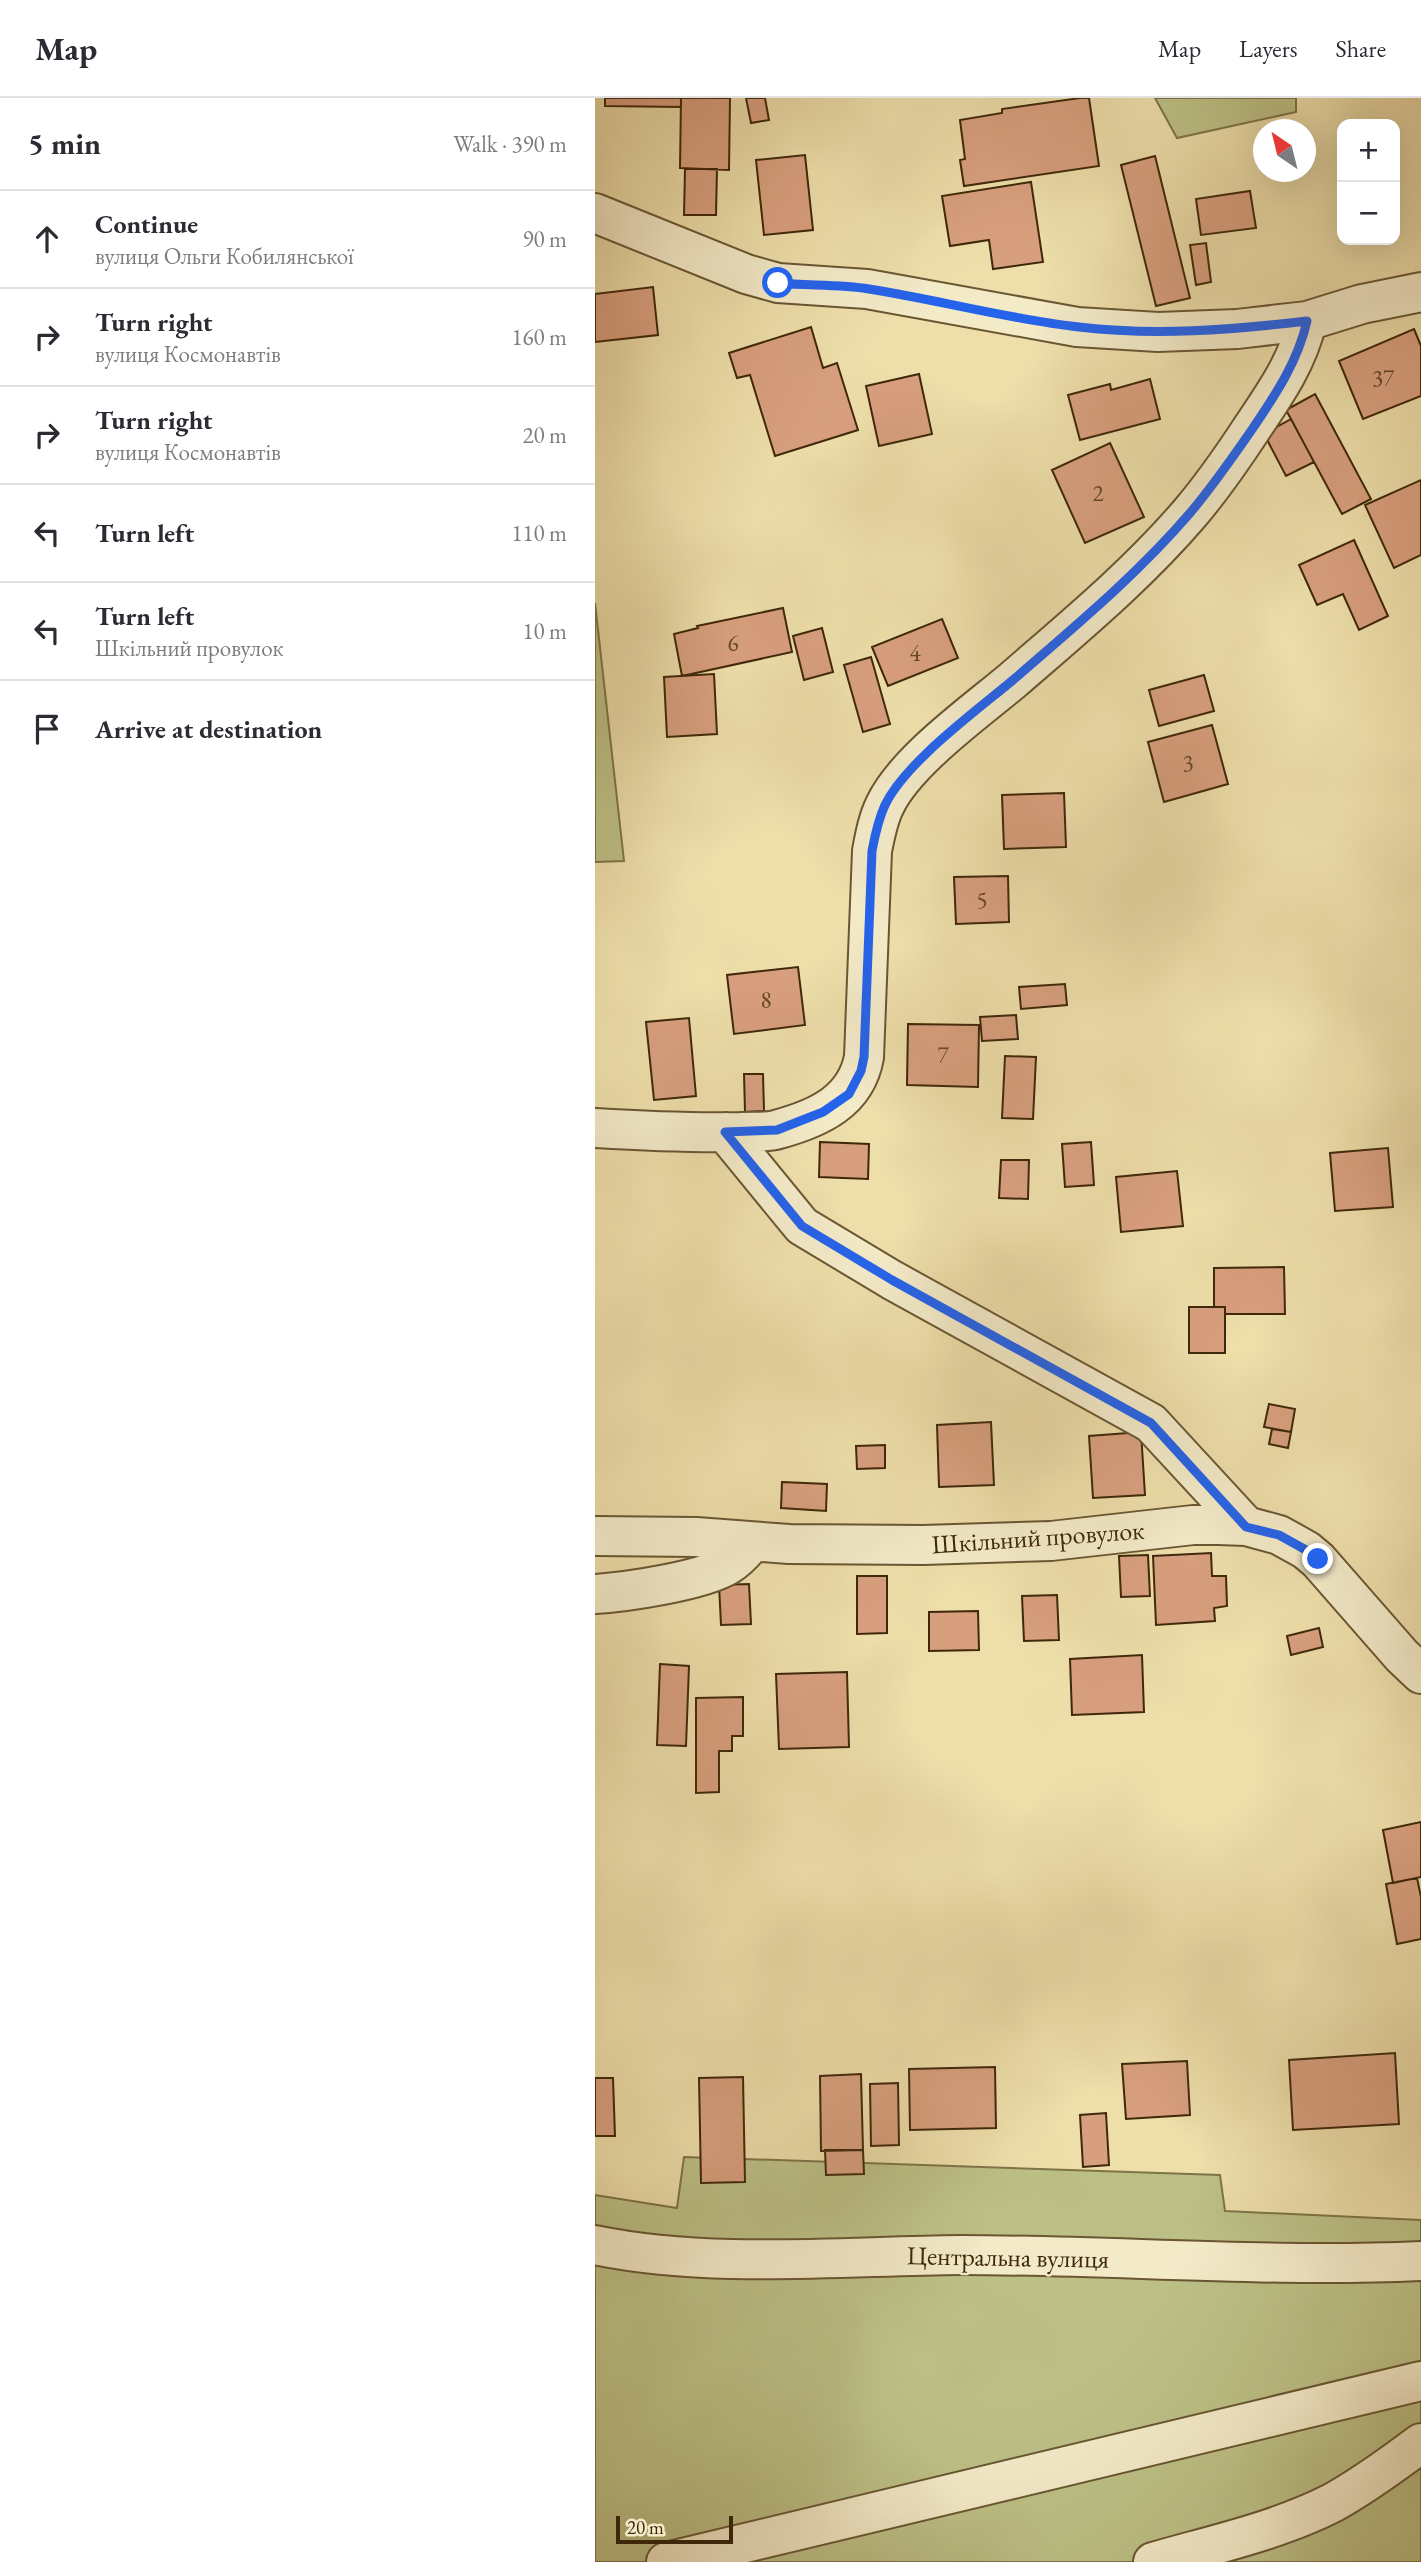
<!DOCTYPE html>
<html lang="en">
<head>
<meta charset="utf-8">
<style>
  body { margin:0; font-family:"EB Garamond",serif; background:#f7f7f7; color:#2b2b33 }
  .controls { position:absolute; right:21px; top:21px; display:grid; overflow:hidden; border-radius:14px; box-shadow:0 7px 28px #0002 }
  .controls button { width:63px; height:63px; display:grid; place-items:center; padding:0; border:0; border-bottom:2px solid #e1e1e2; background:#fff; color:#2b2b33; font:35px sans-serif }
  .compass { position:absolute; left:658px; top:21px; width:63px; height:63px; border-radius:50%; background:#fff; box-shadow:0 7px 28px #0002; rotate:325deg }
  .scale { position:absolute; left:21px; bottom:18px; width:117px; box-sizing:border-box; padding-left:7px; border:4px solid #3f280a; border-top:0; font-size:19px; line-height:24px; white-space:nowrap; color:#3f280a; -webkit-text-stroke:5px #f3eac8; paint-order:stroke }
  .stop { position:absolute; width:21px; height:21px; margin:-16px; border:5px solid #2563eb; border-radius:50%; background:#fff }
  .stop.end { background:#2563eb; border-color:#fff; box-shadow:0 2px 7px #0008 }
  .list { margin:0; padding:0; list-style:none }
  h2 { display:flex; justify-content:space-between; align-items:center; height:91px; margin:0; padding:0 28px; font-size:30px }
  h2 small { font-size:23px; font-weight:400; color:#7c7c81 }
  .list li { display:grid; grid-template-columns:46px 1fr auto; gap:21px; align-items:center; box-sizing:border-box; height:98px; padding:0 28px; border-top:2px solid #e1e1e2 }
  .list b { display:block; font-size:26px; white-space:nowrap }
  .list p { margin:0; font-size:23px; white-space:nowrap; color:#7c7c81 }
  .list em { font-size:23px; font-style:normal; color:#7c7c81 }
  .icon { flex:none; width:38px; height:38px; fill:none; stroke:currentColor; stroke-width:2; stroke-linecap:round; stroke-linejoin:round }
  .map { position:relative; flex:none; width:826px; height:2464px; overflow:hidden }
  header { display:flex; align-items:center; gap:42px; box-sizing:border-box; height:98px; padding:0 35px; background:#fff; border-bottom:2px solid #e1e1e2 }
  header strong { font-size:33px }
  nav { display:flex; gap:38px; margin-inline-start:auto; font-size:24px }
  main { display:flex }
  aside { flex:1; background:#fff }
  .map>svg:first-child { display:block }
  .green { fill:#bcc086; stroke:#7e7448; stroke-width:2 }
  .building { fill:#d89f7e; stroke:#3f280a; stroke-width:2 }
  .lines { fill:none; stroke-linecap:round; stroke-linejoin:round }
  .minor-casing { stroke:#6a5632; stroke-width:42 }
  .minor { stroke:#f3eac8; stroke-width:38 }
  .route { stroke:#2563eb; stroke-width:9 }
  .labels { text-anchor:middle; stroke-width:5; stroke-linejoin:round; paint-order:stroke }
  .number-label { font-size:23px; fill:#654627 }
  .street-label { font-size:26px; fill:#3f280a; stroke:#f3eac8 }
</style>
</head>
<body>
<header>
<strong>Map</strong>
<nav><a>Map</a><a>Layers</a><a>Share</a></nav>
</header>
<main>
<aside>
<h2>5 min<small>Walk · 390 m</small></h2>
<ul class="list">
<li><svg class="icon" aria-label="ahead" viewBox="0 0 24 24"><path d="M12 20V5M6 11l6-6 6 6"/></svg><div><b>Continue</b><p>вулиця Ольги Кобилянської</p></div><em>90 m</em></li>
<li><svg class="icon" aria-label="right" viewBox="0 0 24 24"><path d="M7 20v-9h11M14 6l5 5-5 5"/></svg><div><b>Turn right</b><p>вулиця Космонавтів</p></div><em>160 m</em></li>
<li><svg class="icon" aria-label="right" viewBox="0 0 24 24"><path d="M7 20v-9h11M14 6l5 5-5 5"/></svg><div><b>Turn right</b><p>вулиця Космонавтів</p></div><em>20 m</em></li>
<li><svg class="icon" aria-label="left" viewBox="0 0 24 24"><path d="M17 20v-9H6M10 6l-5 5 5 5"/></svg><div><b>Turn left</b></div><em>110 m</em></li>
<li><svg class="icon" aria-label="left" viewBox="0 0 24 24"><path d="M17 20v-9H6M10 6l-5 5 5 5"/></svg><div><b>Turn left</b><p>Шкільний провулок</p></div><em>10 m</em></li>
<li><svg class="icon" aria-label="arrive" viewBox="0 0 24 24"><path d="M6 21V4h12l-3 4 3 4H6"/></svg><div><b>Arrive at destination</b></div></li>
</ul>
</aside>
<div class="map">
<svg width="826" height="2464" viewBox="0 0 826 2464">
  <rect width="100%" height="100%" fill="#eddeaa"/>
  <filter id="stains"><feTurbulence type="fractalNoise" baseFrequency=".00286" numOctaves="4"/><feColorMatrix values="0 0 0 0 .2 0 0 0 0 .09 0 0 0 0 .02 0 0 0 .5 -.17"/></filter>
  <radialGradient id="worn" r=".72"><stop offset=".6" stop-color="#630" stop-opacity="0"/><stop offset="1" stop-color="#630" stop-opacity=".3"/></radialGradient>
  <path class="green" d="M560 0H701V14L582 40Z
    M0 505 29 763 0 764Z
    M89 2059 625 2077 630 2113 826 2122V2464H0V2097L82 2110Z"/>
  <path class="building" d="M10 0H86V9L10 8Z
    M86 0H135L134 72 85 70Z
    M151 0H170L174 22 156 25Z
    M485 0H494L504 68 369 88 365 62 370 61 365 22 407 15V11Z
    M210 57 218 132 169 137 161 62Z
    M560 58 595 200 561 208 526 67Z
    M90 71H122L121 117H89Z
    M436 84 448 164 398 171 394 142 355 148 347 98Z
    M655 93 661 130 606 137 601 101Z
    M611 145 616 184 601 187 595 147Z
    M58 189 63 237 0 244V196Z
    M216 229 228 270 242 265 263 332 180 358 155 277 142 280 134 255Z
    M819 231 826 248V298L768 321 744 263Z
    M324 276 337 336 284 348 271 288Z
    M555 281 565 321 485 342 473 297 515 286 516 292Z
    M720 296 776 401 747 416 691 312Z
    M696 321 719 364 691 378 669 336Z
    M515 345 549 419 490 445 457 372Z
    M826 382V457L799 470 770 407Z
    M759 442 793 518 764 532 748 496 722 507 704 467Z
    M188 510 197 554 87 578 79 536 103 530 102 528Z
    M347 521 363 560 293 588 277 549Z
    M227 530 238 574 209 582 198 538Z
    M276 559 295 626 268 634 249 567Z
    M119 576 122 636 72 639 69 579Z
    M609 577 619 613 564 628 554 592Z
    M617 627 633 686 569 704 553 644Z
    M469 695 471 749 409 751 407 697Z
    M413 778 414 824 361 826 359 779Z
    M203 869 210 927 139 936 132 877Z
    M470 886 472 907 426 911 424 889Z
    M421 917 423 941 387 943 385 919Z
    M94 920 101 998 59 1002 51 924Z
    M313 926 384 927 383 989 312 987Z
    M410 958 441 959 438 1021 407 1020Z
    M149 976H168L169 1013 150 1014Z
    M225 1044 274 1046 273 1081 224 1079Z
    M496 1044 499 1087 470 1089 467 1046Z
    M793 1050 798 1109 740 1113 735 1055Z
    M406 1062H434L433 1101 404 1100Z
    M582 1073 588 1128 526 1134 521 1079Z
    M689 1169 690 1216H630V1209H619V1170Z
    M594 1209H630V1255H594Z
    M674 1306 700 1311 696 1334 669 1329Z
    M396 1324 399 1387 344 1389 342 1327Z
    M677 1331 696 1334 693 1350 674 1346Z
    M546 1334 550 1397 498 1400 494 1338Z
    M290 1347V1370L262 1371 261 1348Z
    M187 1384 232 1386 231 1413 186 1410Z
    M616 1455 617 1478H631L632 1508 619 1510 620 1523 561 1527 558 1458Z
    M553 1457 555 1498 526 1499 524 1458Z
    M262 1478H292V1535L262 1536Z
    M154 1486 156 1526 126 1527 124 1487Z
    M462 1497 464 1542 429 1543 427 1498Z
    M383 1513 384 1552 334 1553V1514Z
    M724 1530 728 1549 696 1557 692 1538Z
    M547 1557 549 1614 477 1617 475 1561Z
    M65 1566 94 1568 91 1648 62 1647Z
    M252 1574 254 1649 184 1651 181 1576Z
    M148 1599V1638H137V1653H124V1694L101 1695V1600Z
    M826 1724V1779L798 1785 788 1732Z
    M822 1780 826 1799V1841L802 1846 791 1786Z
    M800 1955 804 2026 698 2032 694 1962Z
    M592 1963 595 2017 531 2021 527 1966Z
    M400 1969 401 2030 315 2032 314 1971Z
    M266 1976 268 2052 226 2053 225 1978Z
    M148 1979 150 2084 106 2085 104 1980Z
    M0 1980H18L20 2038H0Z
    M303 1985 304 2047 276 2048 275 1986Z
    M511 2015 514 2067 488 2069 485 2017Z
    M230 2052H268L269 2076 231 2077Z"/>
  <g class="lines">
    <g class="minor-casing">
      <path id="minor" d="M0 115 151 176 183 185 272 191 482 229 563 234 642 231 712 223 767 206 826 194
        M0 1030C49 1033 97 1035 146 1034 158 1033 173 1035 184 1031 224 1020 261 1003 269 959L277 753C280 737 283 721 290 707 311 663 380 614 418 582 479 529 542 477 595 415 618 388 638 359 657 330 680 296 703 263 712 223
        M130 1034 207 1128 297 1182 556 1325 651 1428
        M0 1438 101 1439 194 1446 328 1447 456 1443 598 1427H624L651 1428 684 1437 711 1452 723 1462 807 1558 826 1576
        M0 1496C31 1494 107 1483 133 1467 143 1461 150 1453 157 1444
        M0 2147C116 2171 247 2158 365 2157 518 2157 673 2170 826 2163
        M71 2464 826 2283
        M558 2464C617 2447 682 2433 737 2405 768 2388 798 2366 826 2345"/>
    </g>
    <use href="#minor" class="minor"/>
  </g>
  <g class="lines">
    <path class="route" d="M183 185C213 188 244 186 274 191 344 202 413 221 484 229 560 238 636 232 712 223 703 263 681 296 658 330 638 359 618 388 595 415 542 477 479 529 418 582 380 614 311 664 290 707 283 722 280 737 277 753L269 959 266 973 254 996 228 1014 182 1032 130 1034 207 1128 297 1182 556 1325 651 1429 684 1437 711 1452 723 1461"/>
  </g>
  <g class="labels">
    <g class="number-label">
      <text x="788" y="288">37</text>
      <text x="503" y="403">2</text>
      <text x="138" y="553">6</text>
      <text x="320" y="563">4</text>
      <text x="593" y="673">3</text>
      <text x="387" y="810">5</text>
      <text x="171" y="910">8</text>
      <text x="348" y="965">7</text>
    </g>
    <g class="street-label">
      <text transform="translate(443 1439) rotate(-4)" y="9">Шкільний провулок</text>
      <text transform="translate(413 2159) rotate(1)" y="9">Центральна вулиця</text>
    </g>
  </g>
  <rect width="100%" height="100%" filter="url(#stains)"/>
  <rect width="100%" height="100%" fill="url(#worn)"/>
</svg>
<div class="controls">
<button>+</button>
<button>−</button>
</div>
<svg class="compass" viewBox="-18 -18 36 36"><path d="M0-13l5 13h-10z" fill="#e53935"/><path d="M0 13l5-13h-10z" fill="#7c7c81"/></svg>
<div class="scale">20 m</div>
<div class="stop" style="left:183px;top:185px"></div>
<div class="stop end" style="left:723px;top:1461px"></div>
</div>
</main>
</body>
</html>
